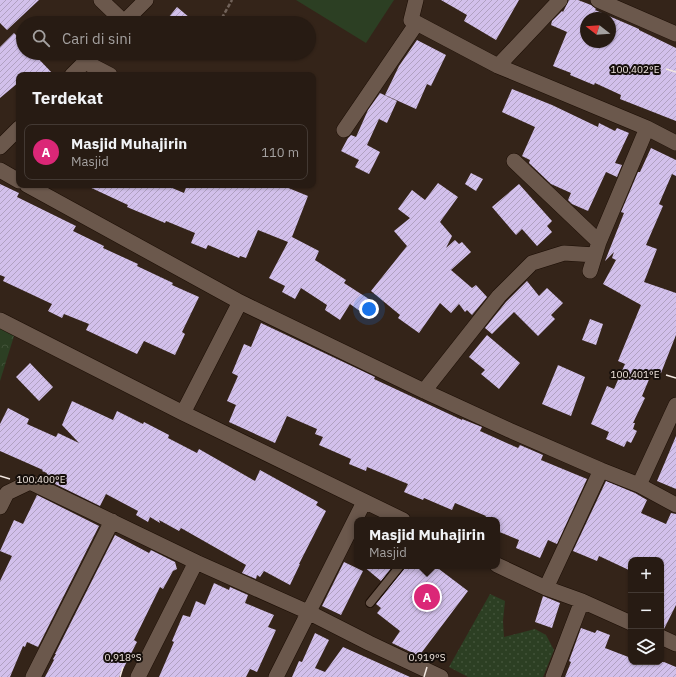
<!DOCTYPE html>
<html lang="id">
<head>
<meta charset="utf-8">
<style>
  body { margin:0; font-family:"IBM Plex Sans",sans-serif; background:#332821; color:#f1f3f6 }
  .controls { position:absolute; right:12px; bottom:12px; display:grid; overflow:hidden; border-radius:8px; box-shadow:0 1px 3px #0004 }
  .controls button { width:36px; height:36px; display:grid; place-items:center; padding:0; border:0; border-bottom:1px solid #433933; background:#271b13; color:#f1f3f6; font:20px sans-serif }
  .compass { position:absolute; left:580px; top:12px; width:36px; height:36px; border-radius:50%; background:#271b13; box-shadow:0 1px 3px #0004; rotate:287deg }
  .you { position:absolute; left:369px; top:309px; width:14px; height:14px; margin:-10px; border:3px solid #fff; border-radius:50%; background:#1a73e8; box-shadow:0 0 0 6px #1a73e833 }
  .badge { display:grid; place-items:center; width:26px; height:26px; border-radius:50%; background:#db2777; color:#fff; font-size:13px; font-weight:700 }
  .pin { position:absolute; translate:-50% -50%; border:2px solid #fff; box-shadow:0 1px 4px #0006 }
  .popup { position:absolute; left:354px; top:517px; width:146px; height:52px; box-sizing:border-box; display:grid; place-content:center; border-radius:8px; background:#271b13; filter:drop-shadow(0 1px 3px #0005); font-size:13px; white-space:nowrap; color:#a4a1a0 }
  .popup b { font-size:15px; color:#f1f3f6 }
  .popup::after { content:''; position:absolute; left:50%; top:100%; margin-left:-8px; border:8px solid transparent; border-top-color:#271b13 }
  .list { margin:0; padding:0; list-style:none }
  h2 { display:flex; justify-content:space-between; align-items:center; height:52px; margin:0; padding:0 16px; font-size:17px }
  h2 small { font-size:13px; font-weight:400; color:#a4a1a0 }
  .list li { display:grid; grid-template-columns:26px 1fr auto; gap:12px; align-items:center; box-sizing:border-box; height:56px; margin:0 8px 8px; padding:0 8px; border:1px solid #433933; border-radius:8px }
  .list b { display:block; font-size:15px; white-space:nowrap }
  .list p { margin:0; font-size:13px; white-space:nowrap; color:#a4a1a0 }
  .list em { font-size:13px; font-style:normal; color:#a4a1a0 }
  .icon { flex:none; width:22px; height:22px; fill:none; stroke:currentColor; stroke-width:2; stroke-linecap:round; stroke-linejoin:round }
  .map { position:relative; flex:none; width:676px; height:677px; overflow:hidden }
  .search { position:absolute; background:#271b13; box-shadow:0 1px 3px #0004; left:16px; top:16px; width:300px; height:44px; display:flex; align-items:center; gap:10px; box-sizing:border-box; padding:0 14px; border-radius:22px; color:#a4a1a0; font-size:15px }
  .panel { position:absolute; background:#271b13; box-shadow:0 1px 3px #0004; left:16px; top:72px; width:300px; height:116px; border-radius:8px }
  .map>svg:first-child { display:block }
  .grass { fill:url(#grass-dots) }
  .forest { fill:url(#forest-crowns) }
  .green { fill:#2c3f23 }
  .building { fill:url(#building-hatch); fill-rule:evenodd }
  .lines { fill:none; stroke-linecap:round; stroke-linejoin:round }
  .service-casing { stroke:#1b0d04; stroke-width:10 }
  .minor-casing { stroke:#1b0d04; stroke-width:16 }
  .path { stroke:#72635a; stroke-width:2.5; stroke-dasharray:4 2; stroke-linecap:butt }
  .service { stroke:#6b584c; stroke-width:8 }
  .minor { stroke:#6b584c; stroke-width:15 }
  .ticks { fill:none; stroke:#f2e7e0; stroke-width:1.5 }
  .ticks-label { font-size:10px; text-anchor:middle; fill:#f2e7e0; stroke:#160f0b; stroke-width:4; stroke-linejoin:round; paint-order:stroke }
</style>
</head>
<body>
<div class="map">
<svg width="676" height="677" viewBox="0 0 676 677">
  <defs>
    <pattern id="grass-dots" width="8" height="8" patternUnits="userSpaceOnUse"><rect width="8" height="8" fill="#2c3f23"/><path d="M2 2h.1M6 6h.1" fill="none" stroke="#415238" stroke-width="1.8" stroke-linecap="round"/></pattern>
    <pattern id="forest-crowns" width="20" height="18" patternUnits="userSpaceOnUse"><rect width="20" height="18" fill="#2c3f23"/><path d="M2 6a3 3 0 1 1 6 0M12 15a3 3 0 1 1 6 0" fill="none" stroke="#415238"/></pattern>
    <pattern id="building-hatch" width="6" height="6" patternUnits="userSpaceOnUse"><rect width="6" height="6" fill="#d2c0eb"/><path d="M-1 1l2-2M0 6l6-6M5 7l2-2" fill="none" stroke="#b0a1c1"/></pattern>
  </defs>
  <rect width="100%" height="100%" fill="#342419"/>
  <path class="grass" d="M490 594 505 601 503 621 504 637 535 629 546 635 554 650 543 677H468L449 667Z"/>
  <path class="forest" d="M0 314 18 323 0 381Z"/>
  <path class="green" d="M296 0H394L366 43Z"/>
  <path class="building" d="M0 0H39L7 30 0 23Z
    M441 0H519L496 40 464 21 467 15Z
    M569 0H578L591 5 596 9 595 10 639 29V30L676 48V121L620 99 621 95 595 83 594 85 570 75 571 73 553 66 567 32 551 25 552 21 562 11 563 12ZM586 18H610V42H586Z
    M177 7 196 23H164Z
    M14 33 23 42V53H33L54 75H19V82L0 98V47Z
    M417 40 446 55 431 86 427 84 416 109 385 95 399 66Z
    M512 89 552 105 598 127 599 123 615 131 617 128 629 133 615 163 622 165 617 177 606 172 588 211 572 204 568 200 571 193 551 184 529 163 530 160 522 156 535 127 502 112Z
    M380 93 397 101 387 123 379 119 367 145 380 152 369 174 355 167 359 160 341 151 348 138 351 135 356 137 368 110Z
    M651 148 676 160V176L672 174 659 204 663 206 646 245 657 249 644 282 676 293V335L661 373 653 370 642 396 645 398 633 423H635L633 429 637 431 631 443 627 441 624 447 606 439 609 432 591 424 607 386 614 389 625 364 618 361 641 305 603 284 616 260 612 258 614 252 605 261 624 213 621 212 638 172H640Z
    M471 173 483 179 476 191 465 184Z
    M438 183 458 197 440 222 452 236 446 248 455 240 459 244 462 242 471 252 451 270 472 288 476 285 487 297 472 315 467 310 465 312 459 304 451 313 440 303 419 333 398 318 400 315 371 291 407 246 394 231 410 218 398 209 412 190 425 200Z
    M0 184 19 193 17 197 76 226 73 231 104 246 103 248 138 264 137 266 173 283 172 285 199 297 182 332 185 334 175 355 144 341 137 354 86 330 89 324 64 314 62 318 48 311 52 304 3 281 5 277 0 275Z
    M519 184 552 221 547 226 552 232 537 246 522 229 516 235 492 207Z
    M85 185H165L184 193 187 185H281L308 196 292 237 319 251 315 260 346 280 344 283 372 301 364 314 350 304 340 320 325 310 327 305 301 288 295 299 282 292 285 286 269 278 288 242 258 230 246 258 240 256 239 258 208 245 206 249 191 243 195 233 166 221 165 223 127 207 128 205Z
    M527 281 539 296 547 288 563 303 551 315 555 319 538 336 514 312 492 334 485 328 506 302Z
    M590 319 603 324 596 345 582 340Z
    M261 323 375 377 374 379 462 420V419L482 427 480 431 518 448 520 445 543 455 541 460 587 479 557 544 548 540 540 558 516 548 519 540 497 531V520H484L486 516 455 503 452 510 424 498 423 500 404 492 408 484 367 467 366 471 349 464 351 459 319 445 323 437 315 434 317 429 287 416 275 443 229 422 236 405 227 401 238 376 232 373 244 344 251 347Z
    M487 335 520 363 499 389 481 374 485 370 469 357Z
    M30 363 53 387 39 401 16 377Z
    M558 365 585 377 571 416 542 404Z
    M72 401 113 420 117 411 143 424 144 422 169 435 168 438 197 453 199 449 255 481 260 470 318 502 316 505 326 511 299 564H300L290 585 264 571 260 577 257 575 256 579 242 573 246 565 181 528 179 531 159 520 160 523 150 517 148 522 136 515 138 511 106 494 100 506 45 479 47 473 42 471 43 470 0 451V424L8 408 29 419 27 424 56 437 58 433 79 443 62 425Z
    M676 436V489L657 481Z
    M606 481 635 493 647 500 641 513 666 524 671 513 676 514V605L664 629 661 628V560H631V571L599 556 597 561 573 551Z
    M37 495 99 526 38 647 27 642 25 647 23 646 10 677H0V581L12 556 0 551 14 520 23 524Z
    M115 535 149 553 151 550 175 562 177 569 173 571 163 589 160 587 134 640 137 642 119 677H45L54 660 53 659 56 654H55Z
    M344 562 363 571 341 615 322 606Z
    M363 566H393L381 581Z
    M405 566H435L468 591 419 656 392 643 400 631 377 613 381 608 376 604 404 569Z
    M214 583 229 590 230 587 248 595 245 603 274 615 268 627 276 630 257 672 250 669 246 677H159L174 642 172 641 183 615 190 617 196 601 205 605Z
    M543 596 560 603 552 628 535 622Z
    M581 628 595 633 597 630 610 635 605 648 631 658V662H664L676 667V677H565L571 662 569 661Z
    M315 633 329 640 315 668 325 672 343 647 410 677H292L299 661 302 662Z"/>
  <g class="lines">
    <g class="service-casing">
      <path id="service" d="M370 603 400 566"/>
    </g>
    <g class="minor-casing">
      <path id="minor" d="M101 0 124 22
        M416 0 411 20 498 66 647 128 676 143
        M598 0 676 34
        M123 23 146 0
        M85 62 110 75
        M498 66 560 0
        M72 75 94 53
        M344 130 417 23
        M0 147 19 128
        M514 161 599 242
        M0 170 19 181
        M27 185 240 302
        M590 271 599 242 647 128
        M0 320 183 413 403 520
        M424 391 499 296 532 263 564 253 595 255
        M676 405 639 485 676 505
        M183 413 240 302 424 391 509 430 601 470
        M0 507 7 493 30 482 196 562 308 612 369 643 441 677
        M497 565 546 588 582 601 631 623
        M546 588 601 470 639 485
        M661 637 676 644
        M33 677 112 521
        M138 677 196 562
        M276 677 364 502
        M553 677 582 601"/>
    </g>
    <path class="path" d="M219 23 232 0"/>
    <use href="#service" class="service"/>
    <use href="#minor" class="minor"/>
  </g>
  <path class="ticks" d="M666 69 676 72M666 375 676 378M0 476 10 479M120 677 123 667M424 677 427 667"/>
  <g class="ticks-label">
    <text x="635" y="73">100.402°E</text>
    <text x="635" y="378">100.401°E</text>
    <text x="41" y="483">100.400°E</text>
    <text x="123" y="661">0.918°S</text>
    <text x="427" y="661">0.919°S</text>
  </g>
</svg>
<div class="controls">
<button>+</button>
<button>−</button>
<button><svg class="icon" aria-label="layers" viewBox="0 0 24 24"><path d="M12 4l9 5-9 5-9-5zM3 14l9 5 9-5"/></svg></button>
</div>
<svg class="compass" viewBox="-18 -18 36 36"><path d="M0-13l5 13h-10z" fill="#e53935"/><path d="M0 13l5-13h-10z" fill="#a4a1a0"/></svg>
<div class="you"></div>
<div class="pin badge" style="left:427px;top:597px">A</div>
<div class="popup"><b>Masjid Muhajirin</b>Masjid</div>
<div class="search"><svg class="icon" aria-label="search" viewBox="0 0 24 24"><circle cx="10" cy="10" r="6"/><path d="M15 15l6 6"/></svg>Cari di sini</div>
<section class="panel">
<h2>Terdekat<small></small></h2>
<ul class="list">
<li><span class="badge">A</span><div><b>Masjid Muhajirin</b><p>Masjid</p></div><em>110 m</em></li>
</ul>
</section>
</div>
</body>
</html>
